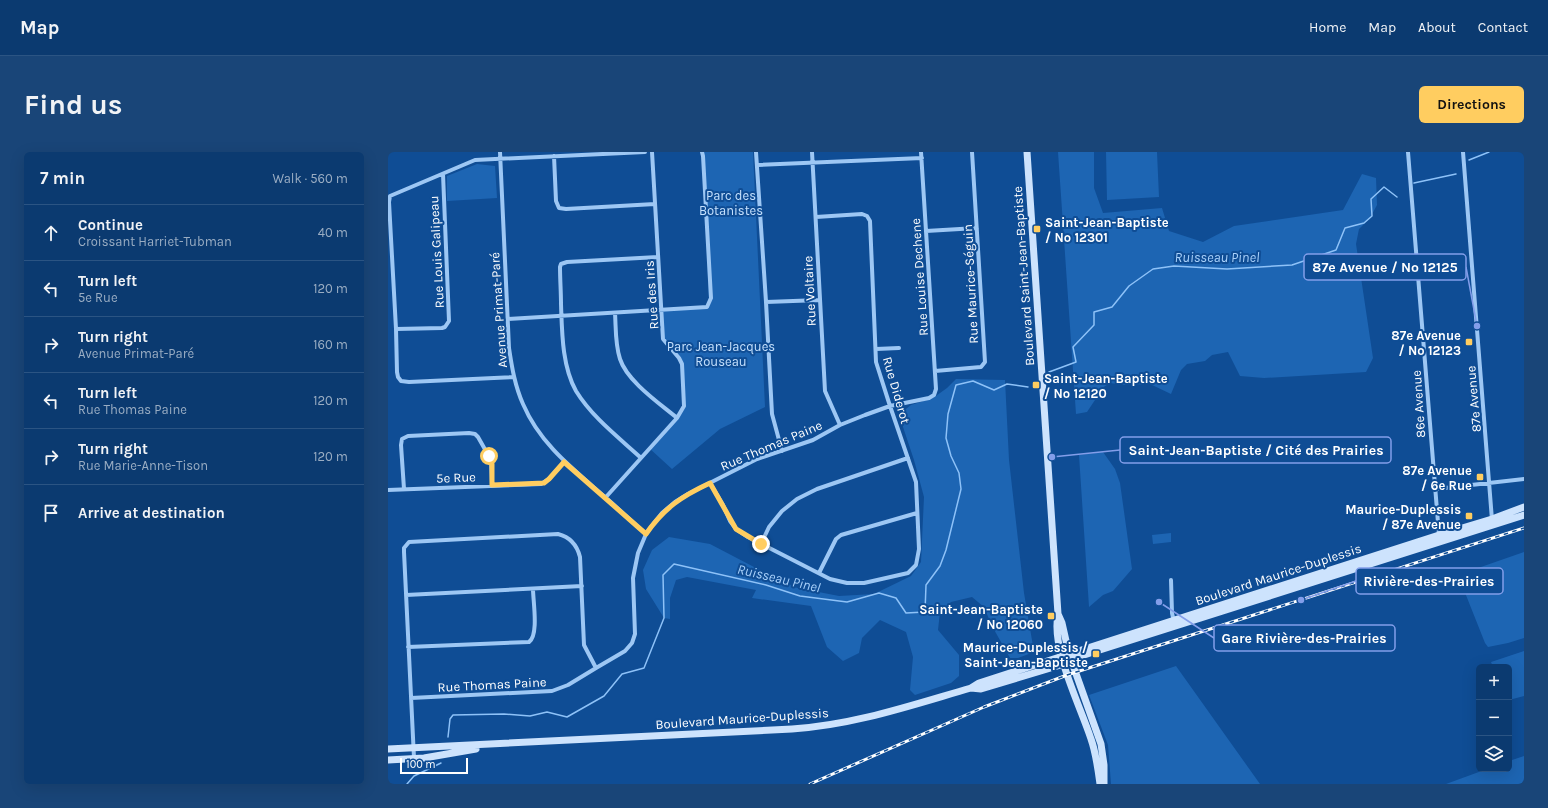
<!DOCTYPE html>
<html lang="en">
<head>
<meta charset="utf-8">
<style>
  body { margin:0; font-family:Karla,sans-serif; background:#194578; color:#f1f3f6 }
  .controls { position:absolute; right:12px; bottom:12px; display:grid; overflow:hidden; border-radius:6px; box-shadow:0 4px 16px #0002 }
  .controls button { width:36px; height:36px; display:grid; place-items:center; padding:0; border:0; border-bottom:1px solid #2b5483; background:#0b3a70; color:#f1f3f6; font:20px sans-serif }
  .scale { position:absolute; left:12px; bottom:10px; width:68px; box-sizing:border-box; padding-left:4px; border:2px solid #fff; border-top:0; font-size:11px; line-height:14px; white-space:nowrap; color:#fff; -webkit-text-stroke:3px #0f4d95; paint-order:stroke }
  .stop { position:absolute; width:12px; height:12px; margin:-9px; border:3px solid #ffcd60; border-radius:50%; background:#fff }
  .stop.end { background:#ffcd60; border-color:#fff; box-shadow:0 1px 4px #0008 }
  .list { margin:0; padding:0; list-style:none }
  h2 { display:flex; justify-content:space-between; align-items:center; height:52px; margin:0; padding:0 16px; font-size:17px }
  h2 small { font-size:13px; font-weight:400; color:#9aadc3 }
  .list li { display:grid; grid-template-columns:26px 1fr auto; gap:12px; align-items:center; box-sizing:border-box; height:56px; padding:0 16px; border-top:1px solid #2b5483 }
  .list b { display:block; font-size:15px; white-space:nowrap }
  .list p { margin:0; font-size:13px; white-space:nowrap; color:#9aadc3 }
  .list em { font-size:13px; font-style:normal; color:#9aadc3 }
  .icon { flex:none; width:22px; height:22px; fill:none; stroke:currentColor; stroke-width:2; stroke-linecap:round; stroke-linejoin:round }
  .map { position:relative; flex:none; width:1136px; height:632px; overflow:hidden; border-radius:6px }
  header { display:flex; align-items:center; gap:24px; box-sizing:border-box; height:56px; padding:0 20px; background:#0b3a70; border-bottom:1px solid #2b5483 }
  header strong { font-size:19px }
  nav { display:flex; gap:22px; margin-inline-start:auto; font-size:14px }
  .intro { display:flex; align-items:center; justify-content:space-between; box-sizing:border-box; height:96px; padding:0 24px }
  h1 { margin:0; font-size:28px }
  .button { padding:10px 18px; border-radius:6px; background:#ffcd60; color:#111; font-size:14px; font-weight:700 }
  main { display:flex; gap:24px; padding:0 24px }
  aside { flex:1; background:#0b3a70; border-radius:6px; box-shadow:0 4px 16px #0002 }
  .map>svg:first-child { display:block }
  .green { fill:#1d65b3 }
  .lines { fill:none; stroke-linecap:round; stroke-linejoin:round }
  .stream { stroke:#8ec2f8; stroke-width:1.5 }
  .street { stroke:#9dc7f4; stroke-width:4 }
  .secondary { stroke:#cde3fd; stroke-width:7 }
  .rail-casing { stroke:#fff; stroke-width:3 }
  .rail { stroke:#0f4d95; stroke-width:1.5; stroke-dasharray:4.5; stroke-linecap:butt }
  .route { stroke:#ffcd60; stroke-width:5 }
  .poi-dot { fill:#ffcd60; stroke:#0f4d95; stroke-width:1.5 }
  .labels { text-anchor:middle; stroke-width:4; stroke-linejoin:round; paint-order:stroke }
  .park-label { font-size:13px; fill:#c5e1fe; stroke:#0f4d95 }
  .poi-label { font-size:13px; font-weight:bold; fill:#fff; stroke:#0f4d95; text-anchor:end }
  .street-label { font-size:13px; fill:#fff; stroke:#0f4d95 }
  .water-label { font-size:14px; font-style:italic; fill:#a9d1fb; stroke:#0f4d95 }
  .leader { fill:none; stroke:#839eea; stroke-width:1.5 }
  .callout-dot { fill:#839eea; stroke:#0f4d95; stroke-width:1.5 }
  .callout { fill:#0f4d95; stroke:#839eea; stroke-width:1.5 }
  .callout-label { font-size:14px; text-anchor:middle; font-weight:bold; fill:#fff }
</style>
</head>
<body>
<header>
<strong>Map</strong>
<nav><a>Home</a><a>Map</a><a>About</a><a>Contact</a></nav>
</header>
<div class="intro"><h1>Find us</h1><a class="button">Directions</a></div>
<main>
<aside>
<h2>7 min<small>Walk · 560 m</small></h2>
<ul class="list">
<li><svg class="icon" aria-label="ahead" viewBox="0 0 24 24"><path d="M12 20V5M6 11l6-6 6 6"/></svg><div><b>Continue</b><p>Croissant Harriet-Tubman</p></div><em>40 m</em></li>
<li><svg class="icon" aria-label="left" viewBox="0 0 24 24"><path d="M17 20v-9H6M10 6l-5 5 5 5"/></svg><div><b>Turn left</b><p>5e Rue</p></div><em>120 m</em></li>
<li><svg class="icon" aria-label="right" viewBox="0 0 24 24"><path d="M7 20v-9h11M14 6l5 5-5 5"/></svg><div><b>Turn right</b><p>Avenue Primat-Paré</p></div><em>160 m</em></li>
<li><svg class="icon" aria-label="left" viewBox="0 0 24 24"><path d="M17 20v-9H6M10 6l-5 5 5 5"/></svg><div><b>Turn left</b><p>Rue Thomas Paine</p></div><em>120 m</em></li>
<li><svg class="icon" aria-label="right" viewBox="0 0 24 24"><path d="M7 20v-9h11M14 6l5 5-5 5"/></svg><div><b>Turn right</b><p>Rue Marie-Anne-Tison</p></div><em>120 m</em></li>
<li><svg class="icon" aria-label="arrive" viewBox="0 0 24 24"><path d="M6 21V4h12l-3 4 3 4H6"/></svg><div><b>Arrive at destination</b></div></li>
</ul>
</aside>
<div class="map">
<svg width="1136" height="632" viewBox="0 0 1136 632">
  <rect width="100%" height="100%" fill="#0f4d95"/>
  <path class="green" d="M312 0H365L377 255 332 277 284 317 261 296 289 266 296 254 292 206 275 187 273 158 318 156 321 152 315 4Z
    M670 0H706V36L715 61 774 56 781 79 815 90 846 74 955 58 974 22 988 26 989 53 982 66 971 77 968 92 985 206 978 220 876 226 852 224 840 200 824 203 817 209 799 212 793 218 783 242 762 232 737 233 722 231 711 238 707 248 699 260 688 262Z
    M718 0H769L771 45 719 48Z
    M89 12 107 14 109 46 59 49V24Z
    M568 227 617 228 621 308 636 441 646 500 630 506H622L604 474 596 455 584 445 563 450 552 460 550 478 571 503V524L563 531 527 543 522 538 525 505 518 480 492 468 474 486 471 501 455 509 439 495 423 454 364 446 368 438 299 425 288 428 282 446V467L276 466 258 437 255 418 264 398 281 385 322 392 383 424 403 433 405 435 451 444 486 442 523 424 533 410 536 345 526 308 514 272 513 261 523 253 545 246 559 236Z
    M715 300 727 317 732 331 744 417 725 439 715 443 701 455 691 303Z
    M783 381V390L765 392 764 383Z
    M1136 400V486L1120 491 1100 495 1097 491 1070 423Z
    M1136 499V544L1121 548V515H1105L1103 510Z
    M788 514 872 632H723L720 593 701 543Z
    M1136 604V632H1058L1099 617H1121V609Z"/>
  <g class="lines">
    <path class="stream" d="M1081 8 1101 0
      M1026 31 1068 22
      M661 220 688 210 685 195 706 173V160L724 155 741 134 765 117 786 114 839 117 904 113 948 98 957 76 976 71 984 64 983 47 996 35 1009 45
      M60 585 62 567 65 563 116 562 142 564 159 560 179 565 216 544 234 522 256 516 276 466 275 423 286 412 378 433 412 444 459 450 491 441 508 446 518 461 537 460 538 433 552 414 558 398 573 337 571 321 563 304 558 286 560 262 568 233 585 229 606 238 619 232 640 235
      M19 632 26 624 53 611"/>
    <path class="street" d="M112 0 121 196C124 216 127 234 135 252 152 292 185 317 217 345 231 357 244 370 258 382
      M368 0 378 150 384 262 394 299
      M424 0 437 239 452 273
      M1020 0 1051 383
      M1075 0 1104 368
      M166 4 168 49 171 56 178 57 267 52
      M370 13 534 6
      M538 79 589 76
      M378 150 432 148
      M227 161C228 176 227 192 232 207 239 229 271 251 289 266
      M120 167 319 155 323 146 315 4 314 0
      M8 177 54 176 57 175 61 169 55 22
      M488 197 511 196
      M547 219 593 215 597 210 584 0
      M125 225 21 230 13 229 10 225 9 220 8 177 1 50 2 44 87 8 257 0
      M252 305C230 285 204 265 188 239 174 214 174 180 173 152 173 140 172 127 172 115L173 112 179 110 270 105
      M322 331 335 353 342 369 348 377 360 385 442 427 459 431H476L520 421 528 413 531 397 528 330 502 254 488 210 482 69 479 64 474 62 428 65
      M16 337 13 293 14 287 20 284 81 281 87 282 90 285 103 308 104 333
      M1048 337 1136 327
      M0 338 153 332 161 327 176 310
      M218 345 289 266 296 254 294 212 291 206 275 187 264 0
      M373 392 381 375 394 359 409 347 429 337 520 306
      M431 421 448 387 453 383 529 361
      M783 428 784 461 786 470
      M18 443 194 434
      M20 495 141 490C151 483 145 449 145 437
      M23 546 164 539 180 533 208 516 237 499 244 491 247 482 245 426 250 401 258 382 263 375 274 361 287 350 300 342 369 307 425 288 452 273 477 263 502 254 541 246 546 243 548 237 533 0
      M26 606 16 400V396L21 390 170 382C182 385 189 393 192 405L196 493 208 516"/>
    <path class="secondary" d="M639 0 670 462 674 471 681 502 713 592 716 613V632
      M670 463C663 497 692 553 703 587 708 601 710 617 712 632
      M583 536 591 531 1051 383 1104 367 1136 355
      M0 597 404 577C466 573 524 553 583 536L593 537 676 512 693 504 1136 363
      M0 608 36 606 88 597"/>
    <g class="rail-casing">
      <path id="rail" d="M422 632 596 555 679 523 1136 376"/>
    </g>
    <use href="#rail" class="rail"/>
  </g>
  <g class="lines">
    <path class="route" d="M101 304 104 312V333L156 331 161 327 176 310 258 382C276 356 294 344 322 331L348 377 373 392"/>
  </g>
  <g class="poi-dot">
    <rect x="645" y="73" width="8" height="8" rx="2"/>
    <rect x="1077" y="186" width="8" height="8" rx="2"/>
    <rect x="644" y="229" width="8" height="8" rx="2"/>
    <rect x="1088" y="321" width="8" height="8" rx="2"/>
    <rect x="1077" y="360" width="8" height="8" rx="2"/>
    <rect x="659" y="460" width="8" height="8" rx="2"/>
    <rect x="704" y="498" width="8" height="8" rx="2"/>
  </g>
  <g class="labels">
    <g class="park-label">
      <text x="343" y="48">Parc des<tspan x="343" dy="15">Botanistes</tspan></text>
      <text x="333" y="199">Parc Jean-Jacques<tspan x="333" dy="15">Rouseau</tspan></text>
    </g>
    <g class="poi-label">
      <text x="657" y="75" text-anchor="start">Saint-Jean-Baptiste<tspan x="657" dy="15">/ No 12301</tspan></text>
      <text x="1073" y="188">87e Avenue<tspan x="1073" dy="15">/ No 12123</tspan></text>
      <text x="656" y="231" text-anchor="start">Saint-Jean-Baptiste<tspan x="656" dy="15">/ No 12120</tspan></text>
      <text x="1084" y="323">87e Avenue<tspan x="1084" dy="15">/ 6e Rue</tspan></text>
      <text x="1073" y="362">Maurice-Duplessis<tspan x="1073" dy="15">/ 87e Avenue</tspan></text>
      <text x="655" y="462">Saint-Jean-Baptiste<tspan x="655" dy="15">/ No 12060</tspan></text>
      <text x="700" y="500">Maurice-Duplessis /<tspan x="700" dy="15">Saint-Jean-Baptiste</tspan></text>
    </g>
    <g class="street-label">
      <text transform="translate(48 100) rotate(-93)" y="5">Rue Louis Galipeau</text>
      <text transform="translate(635 124) rotate(-94)" y="5">Boulevard Saint-Jean-Baptiste</text>
      <text transform="translate(531 125) rotate(-94)" y="5">Rue Louise Dechene</text>
      <text transform="translate(582 132) rotate(-93)" y="5">Rue Maurice-Séguin</text>
      <text transform="translate(421 139) rotate(-93)" y="5">Rue Voltaire</text>
      <text transform="translate(263 143) rotate(-94)" y="5">Rue des Iris</text>
      <text transform="translate(110 158) rotate(-94)" y="5">Avenue Primat-Paré</text>
      <text transform="translate(509 238) rotate(74)" y="5">Rue Diderot</text>
      <text transform="translate(1085 247) rotate(-95)" y="5">87e Avenue</text>
      <text transform="translate(1030 252) rotate(-94)" y="5">86e Avenue</text>
      <text transform="translate(383 293) rotate(-23)" y="5">Rue Thomas Paine</text>
      <text transform="translate(68 325) rotate(-2)" y="5">5e Rue</text>
      <text transform="translate(890 422) rotate(-18)" y="5">Boulevard Maurice-Duplessis</text>
      <text transform="translate(104 532) rotate(-3)" y="5">Rue Thomas Paine</text>
      <text transform="translate(354 566) rotate(-4)" y="5">Boulevard Maurice-Duplessis</text>
    </g>
    <g class="water-label">
      <text x="829" y="110">Ruisseau Pinel</text>
      <text transform="translate(391 426) rotate(13)" y="5">Ruisseau Pinel</text>
    </g>
  </g>
  <path class="leader" d="M1089 174L1078 115M664 305L732 298M913 448L968 429M771 450L826 486"/>
  <g class="callout-dot">
    <circle cx="1089" cy="174" r="4"/>
    <circle cx="664" cy="305" r="4"/>
    <circle cx="913" cy="448" r="4"/>
    <circle cx="771" cy="450" r="4"/>
  </g>
  <g class="callout">
    <rect x="916" y="102" width="162" height="26" rx="4"/>
    <rect x="732" y="285" width="271" height="26" rx="4"/>
    <rect x="968" y="416" width="147" height="26" rx="4"/>
    <rect x="826" y="473" width="181" height="26" rx="4"/>
  </g>
  <g class="callout-label">
    <text x="997" y="120">87e Avenue / No 12125</text>
    <text x="868" y="303">Saint-Jean-Baptiste / Cité des Prairies</text>
    <text x="1041" y="434">Rivière-des-Prairies</text>
    <text x="916" y="491">Gare Rivière-des-Prairies</text>
  </g>
</svg>
<div class="controls">
<button>+</button>
<button>−</button>
<button><svg class="icon" aria-label="layers" viewBox="0 0 24 24"><path d="M12 4l9 5-9 5-9-5zM3 14l9 5 9-5"/></svg></button>
</div>
<div class="scale">100 m</div>
<div class="stop" style="left:101px;top:304px"></div>
<div class="stop end" style="left:373px;top:392px"></div>
</div>
</main>
</body>
</html>
